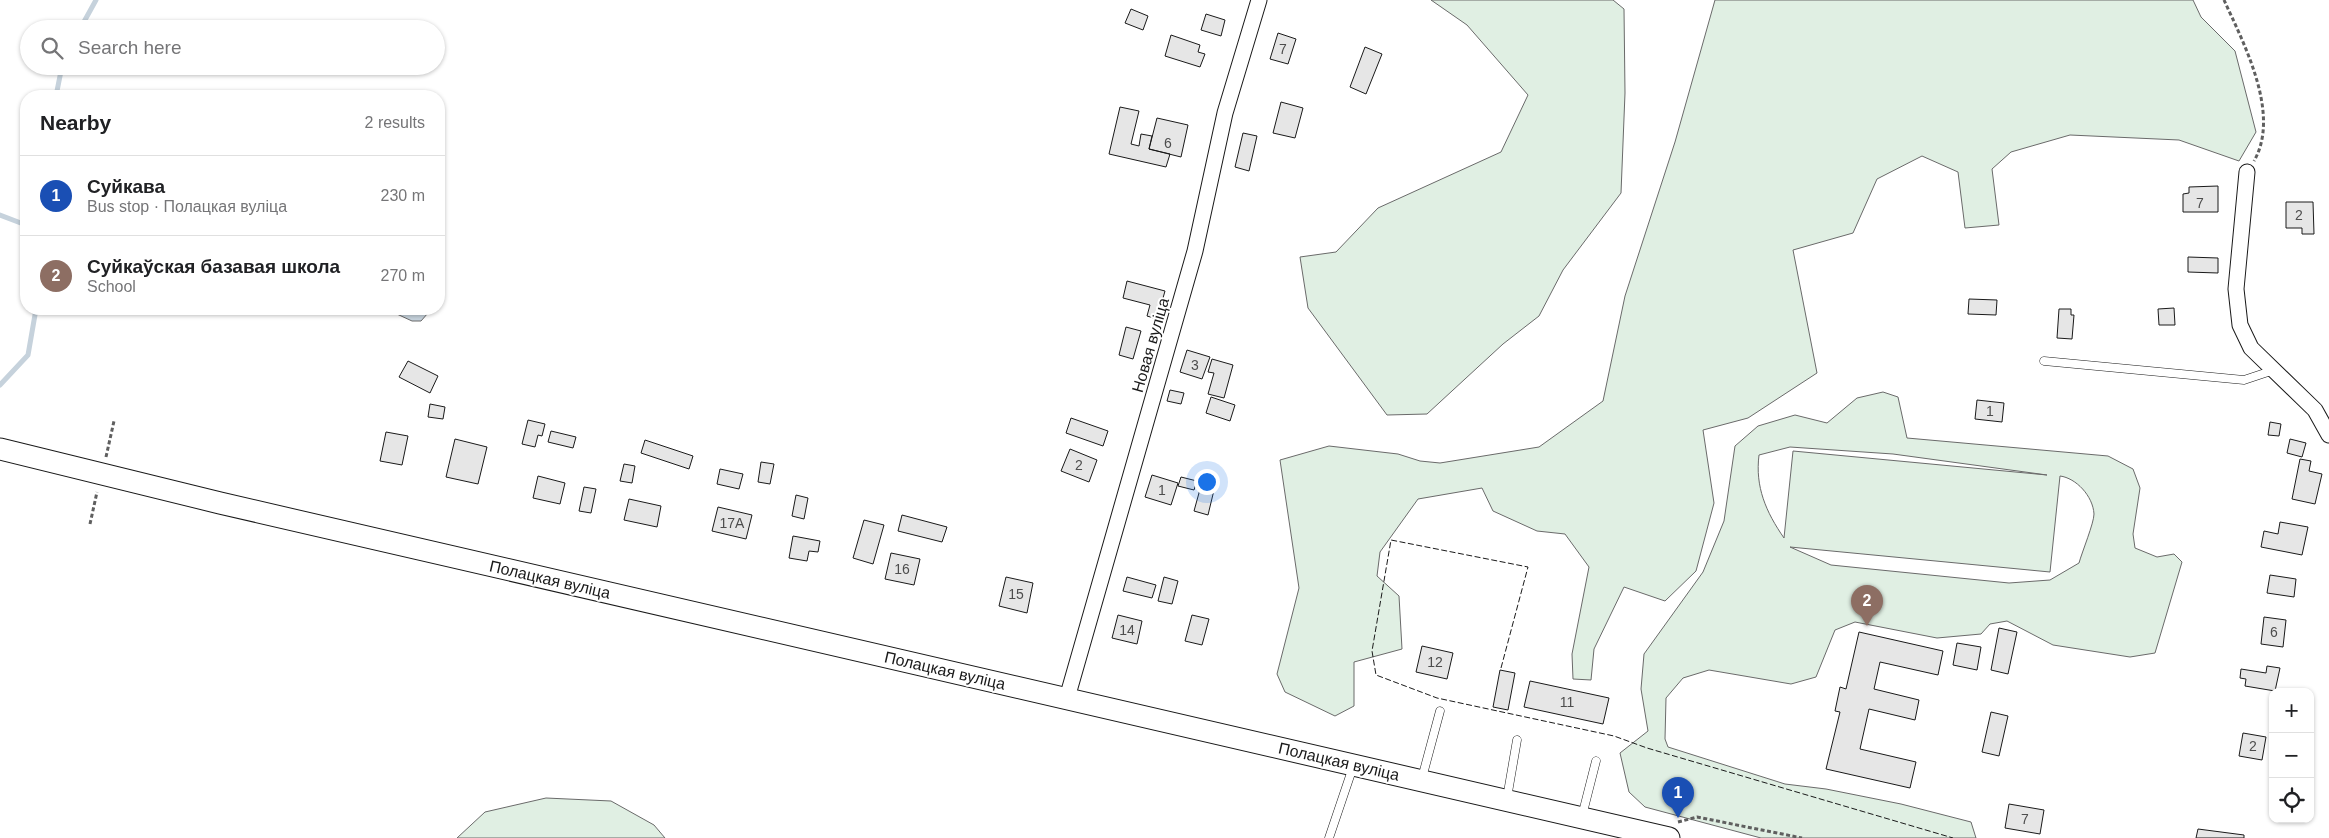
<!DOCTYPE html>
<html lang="en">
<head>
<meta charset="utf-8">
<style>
  body { margin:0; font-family:Arial,sans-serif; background:#f6f6f6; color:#202124 }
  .controls { position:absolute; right:15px; bottom:15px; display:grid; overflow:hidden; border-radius:10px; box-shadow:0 1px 4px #0004 }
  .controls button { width:45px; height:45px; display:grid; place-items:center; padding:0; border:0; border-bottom:1px solid #e0e0e0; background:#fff; color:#202124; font:25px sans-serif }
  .you { position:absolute; left:1206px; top:481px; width:18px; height:18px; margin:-12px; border:4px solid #fff; border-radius:50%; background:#1a73e8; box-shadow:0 0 0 8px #1a73e833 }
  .badge { display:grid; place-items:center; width:32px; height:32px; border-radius:50%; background:#1a73e8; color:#fff; font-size:16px; font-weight:700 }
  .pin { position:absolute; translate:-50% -41px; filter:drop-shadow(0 1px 2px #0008) }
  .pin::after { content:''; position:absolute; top:26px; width:18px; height:15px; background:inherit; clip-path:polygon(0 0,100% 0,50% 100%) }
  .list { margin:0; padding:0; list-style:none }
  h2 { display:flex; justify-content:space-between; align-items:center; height:65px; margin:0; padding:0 20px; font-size:21px }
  h2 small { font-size:16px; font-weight:400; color:#757577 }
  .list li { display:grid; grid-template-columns:32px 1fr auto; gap:15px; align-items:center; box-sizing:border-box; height:80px; padding:0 20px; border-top:1px solid #e0e0e0 }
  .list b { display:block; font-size:19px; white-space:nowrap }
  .list p { margin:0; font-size:16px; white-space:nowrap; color:#757577 }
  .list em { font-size:16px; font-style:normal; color:#757577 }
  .icon { flex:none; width:28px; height:28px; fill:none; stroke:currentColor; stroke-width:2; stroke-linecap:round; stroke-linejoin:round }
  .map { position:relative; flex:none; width:2329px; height:838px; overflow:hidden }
  .search { position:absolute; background:#fff; box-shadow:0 1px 4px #0004; left:20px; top:20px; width:425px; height:55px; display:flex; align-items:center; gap:12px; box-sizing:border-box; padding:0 18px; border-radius:28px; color:#757577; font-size:19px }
  .panel { position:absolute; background:#fff; box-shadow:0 1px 4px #0004; left:20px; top:90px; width:425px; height:225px; border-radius:20px }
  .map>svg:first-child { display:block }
  .green { fill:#e0efe3; stroke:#6a6a6a; fill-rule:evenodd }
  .water { fill:#c6d2dc; stroke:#6a6a6a }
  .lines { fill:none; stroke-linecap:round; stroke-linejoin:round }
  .stream { stroke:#c6d2dc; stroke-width:5 }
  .building { fill:#e6e6e6; stroke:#1a1a1a }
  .lane-casing { stroke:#1a1a1a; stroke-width:9 }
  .street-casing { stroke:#1a1a1a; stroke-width:17 }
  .secondary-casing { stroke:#1a1a1a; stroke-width:23 }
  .path { stroke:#5f5f5f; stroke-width:3; stroke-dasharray:4 2.5; stroke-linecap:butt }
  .lane { stroke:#fff; stroke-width:8 }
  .street { stroke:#fff; stroke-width:15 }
  .secondary { stroke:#fff; stroke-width:21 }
  .fence { stroke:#1a1a1a; stroke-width:1; stroke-dasharray:6 2.5; stroke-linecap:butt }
  .labels { text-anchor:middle; stroke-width:4; stroke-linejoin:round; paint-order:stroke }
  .number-label { font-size:14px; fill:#4d4d4d }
  .street-label { font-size:16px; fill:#1a1a1a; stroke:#fff }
</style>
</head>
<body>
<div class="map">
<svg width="2329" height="838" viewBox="0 0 2329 838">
  <rect width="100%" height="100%" fill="#fff"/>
  <path class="green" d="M1431 0H1613L1624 9 1625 93 1621 193 1563 270 1539 316 1503 344 1427 414 1387 415 1308 308 1300 257 1336 252 1378 208 1501 152 1528 95 1467 25Z
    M1715 0H2193L2201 17 2235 51 2256 132 2239 161 2179 140 2070 135 2011 152 1992 169 1999 225 1965 228 1958 172 1922 156 1877 179 1853 233 1793 250 1817 373 1748 418 1703 430 1714 503 1696 571 1665 601 1624 587 1594 649 1591 680 1573 679 1572 654 1589 567 1565 534 1537 531 1493 511 1482 488 1418 499 1380 552 1377 576 1399 596 1402 649 1354 662V706L1335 716 1285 692 1277 674 1299 588 1280 460 1329 446 1398 454 1420 461 1440 463 1539 447 1603 401 1625 296 1675 142Z
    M1883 392 1898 397 1907 438 2108 456 2133 469 2140 488 2133 534 2135 548 2157 557 2174 554 2182 562 2155 653 2130 657 2053 645 2007 621 1990 624 1981 634 1937 638 1855 622 1835 630 1816 677 1791 684 1709 670 1683 678 1666 698 1665 739 1668 747 1785 784 1826 789 1901 804 1971 822 1976 838H1761L1645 807 1629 792 1620 753 1648 731 1641 689 1644 654 1703 572 1724 521 1735 446 1758 426 1795 415 1827 423 1857 398ZM1790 447 1893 454 2047 475 1793 451 1784 538C1766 512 1755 487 1759 455ZM2060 476C2076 478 2093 496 2094 514 2094 523 2082 552 2079 563L2050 580 2009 583 1831 565 1790 547 2050 572Z
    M546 798 611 801 654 825 665 838H457L485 812Z"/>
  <path class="water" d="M386 309H428V313L421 321H412Z"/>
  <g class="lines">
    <path class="stream" d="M80 29 96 0
      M56 96 62 66
      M0 215 26 225
      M0 385 28 355 36 309"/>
  </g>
  <path class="building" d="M1131 9 1148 16 1143 30 1125 23Z
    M1206 14 1225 20 1221 36 1201 30Z
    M1278 33 1296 39 1288 64 1270 59Z
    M1171 35 1200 45 1198 52 1205 54 1200 67 1165 56Z
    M1365 47 1382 54 1366 94 1350 87Z
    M1281 102 1303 108 1295 138 1273 133Z
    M1120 107 1139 111 1131 144 1139 146 1141 134 1152 136 1149 149 1170 154 1166 167 1109 154Z
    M1157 118 1188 125 1181 157 1149 149Z
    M1243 133 1257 136 1249 171 1235 167Z
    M2218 186V212H2183V194L2189 193V187Z
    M2286 202H2313L2314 234H2302V228H2286Z
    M2188 257 2218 258V273L2188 272Z
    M1127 281 1165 291 1157 319 1147 316 1150 305 1123 298Z
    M1969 299 1997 300 1996 315 1968 314Z
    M2174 308 2175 325H2159L2158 309Z
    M2059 309H2071V315H2074L2072 339 2057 338Z
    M1126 327 1141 331 1133 359 1119 355Z
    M1187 350 1210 357 1202 379 1180 372Z
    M1212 359 1233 365 1224 398 1208 394 1214 373 1208 372Z
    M408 361 438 376 430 393 399 377Z
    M1170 390 1184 393 1181 404 1167 401Z
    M1211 397 1235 405 1230 421 1206 413Z
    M1977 400 2004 403 2002 422 1975 419Z
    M430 404 445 407 443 419 428 417Z
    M1071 418 1108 431 1103 446 1066 433Z
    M528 420 545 424 542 436 538 435 535 447 522 444Z
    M2270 422 2281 424 2279 436 2268 435Z
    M551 431 576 437 573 448 548 442Z
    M386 432 408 436 402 465 380 461Z
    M455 439 487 447 478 484 446 477Z
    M2290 439 2306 443 2302 457 2287 453Z
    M645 440 693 456 689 469 641 453Z
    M1070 449 1097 460 1089 482 1061 471Z
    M2300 459 2311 461 2309 471 2322 474 2315 504 2292 499Z
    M761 462 774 464 770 484 758 482Z
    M624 464 635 466 632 483 620 481Z
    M720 469 743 474 739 489 717 484Z
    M1152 475 1178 483 1171 505 1145 497Z
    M538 476 565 483 560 504 533 498Z
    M1181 477 1197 481 1194 490 1178 486Z
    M1202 482 1215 486 1208 515 1194 511Z
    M584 487 596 489 591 513 579 511Z
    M796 495 808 498 804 519 792 516Z
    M629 499 661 506 657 527 624 520Z
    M718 507 752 515 746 539 712 531Z
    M902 515 947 527 942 542 898 531Z
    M864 520 884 525 873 564 853 558Z
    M2280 522 2308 527 2302 555 2261 547 2264 531 2278 534Z
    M793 536 820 541 818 552 809 551 807 561 789 558Z
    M891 553 920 559 914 585 885 579Z
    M2270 575 2296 579 2294 597 2267 593Z
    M1006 577 1033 583 1027 613 999 606Z
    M1127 577 1156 585 1152 598 1123 591Z
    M1164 577 1178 581 1172 604 1158 601Z
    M1118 615 1142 621 1137 644 1112 638Z
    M1192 615 1209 619 1202 645 1185 641Z
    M2264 617 2286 620 2283 647 2261 644Z
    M1999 628 2017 632 2008 674 1991 670Z
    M1859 632 1943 651 1938 675 1880 662 1874 689 1919 700 1915 720 1869 709 1860 749 1916 762 1910 788 1826 769 1840 712 1835 711 1840 687 1846 689Z
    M1957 643 1981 647 1977 670 1953 665Z
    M1422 646 1453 653 1447 679 1416 672Z
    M2267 666 2280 668 2275 691 2245 686 2246 679 2240 678 2241 669 2266 673Z
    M1500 670 1515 673 1508 710 1493 707Z
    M1530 681 1609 698 1603 724 1524 707Z
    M1991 712 2008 716 1999 756 1982 752Z
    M2243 733 2266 737 2262 760 2239 756Z
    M2009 804 2044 810 2040 834 2005 828Z
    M2198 829 2244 835V838H2196Z"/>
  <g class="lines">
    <g class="lane-casing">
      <path id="lane" d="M2044 361 2244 380 2274 370
        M1422 778 1440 711
        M1507 798 1517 740
        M1582 816 1596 761
        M1329 838 1353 767"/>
    </g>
    <g class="street-casing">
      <path id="street" d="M2247 172 2236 289 2240 325 2251 348 2315 410 2329 435
        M1067 698 1195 251 1225 113 1259 0"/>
    </g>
    <g class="secondary-casing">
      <path id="secondary" d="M0 449 220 503 1669 838"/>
    </g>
    <path class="path" d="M2224 0C2244 44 2281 114 2254 161
      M106 457 114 421
      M90 524 97 492
      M1678 822 1697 817 1802 838"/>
    <use href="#lane" class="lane"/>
    <use href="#street" class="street"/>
    <use href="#secondary" class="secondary"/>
    <path class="fence" d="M1501 668 1528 567 1391 540 1372 651 1376 675 1437 698 1614 736 1647 748 1953 838"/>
  </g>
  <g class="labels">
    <g class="number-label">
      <text x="1283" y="54">7</text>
      <text x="1168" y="148">6</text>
      <text x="2200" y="208">7</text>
      <text x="2299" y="220">2</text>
      <text x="1195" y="370">3</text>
      <text x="1990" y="416">1</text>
      <text x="1079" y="470">2</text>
      <text x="1162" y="495">1</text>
      <text x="732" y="528">17А</text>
      <text x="902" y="574">16</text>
      <text x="1016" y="599">15</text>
      <text x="1127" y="635">14</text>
      <text x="2274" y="637">6</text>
      <text x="1435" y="667">12</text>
      <text x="1567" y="707">11</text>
      <text x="2253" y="751">2</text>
      <text x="2025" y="824">7</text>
    </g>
    <g class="street-label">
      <text transform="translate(1150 345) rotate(-74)" y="6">Новая вуліца</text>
      <text transform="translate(550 579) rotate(13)" y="6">Полацкая вуліца</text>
      <text transform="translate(945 670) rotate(13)" y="6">Полацкая вуліца</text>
      <text transform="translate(1339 761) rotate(13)" y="6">Полацкая вуліца</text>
    </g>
  </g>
</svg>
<div class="controls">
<button>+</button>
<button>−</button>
<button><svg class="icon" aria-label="locate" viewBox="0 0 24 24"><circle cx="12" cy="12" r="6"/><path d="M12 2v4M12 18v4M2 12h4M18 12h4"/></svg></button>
</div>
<div class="you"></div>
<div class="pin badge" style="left:1678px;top:818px;background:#1a4fb4">1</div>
<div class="pin badge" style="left:1867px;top:626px;background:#8d6e63">2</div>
<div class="search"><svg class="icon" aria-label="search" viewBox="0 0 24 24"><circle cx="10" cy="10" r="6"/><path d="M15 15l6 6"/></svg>Search here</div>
<section class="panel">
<h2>Nearby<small>2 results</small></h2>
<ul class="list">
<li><span class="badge" style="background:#1a4fb4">1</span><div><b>Суйкава</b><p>Bus stop · Полацкая вуліца</p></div><em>230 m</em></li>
<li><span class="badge" style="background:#8d6e63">2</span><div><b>Суйкаўская базавая школа</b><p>School</p></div><em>270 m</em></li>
</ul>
</section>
</div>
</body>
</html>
